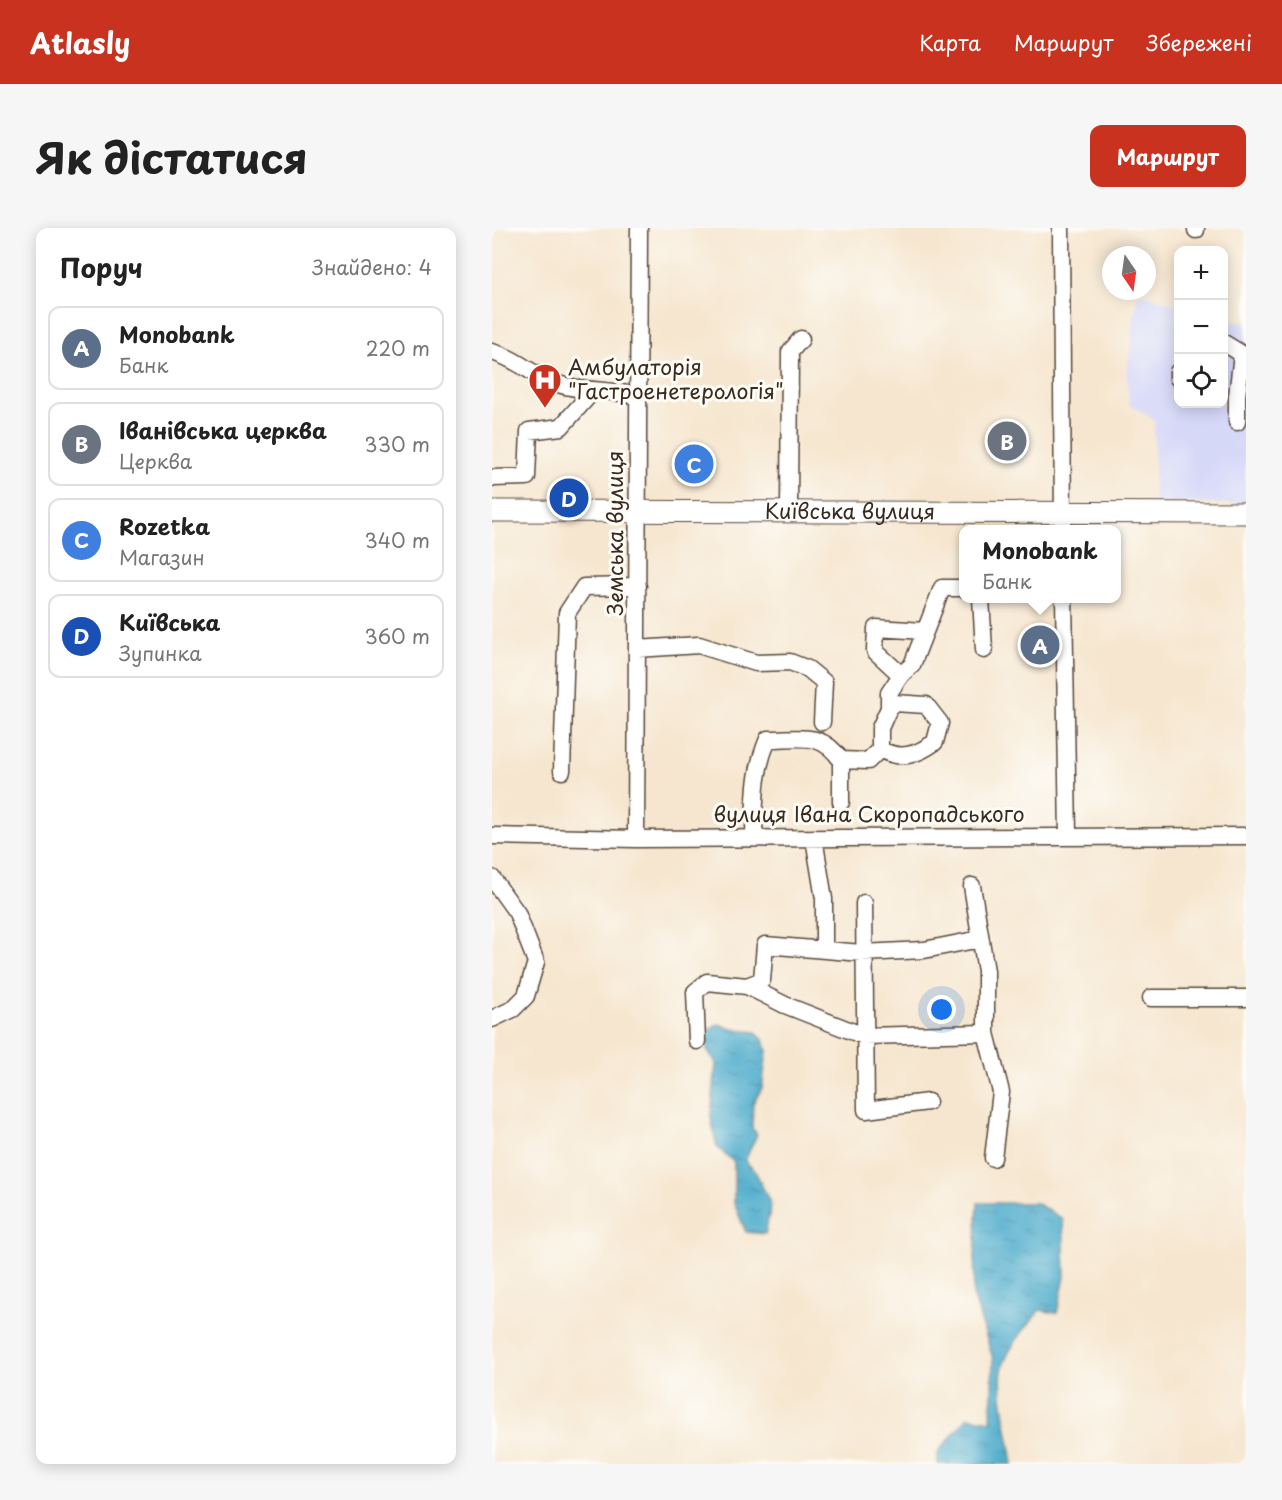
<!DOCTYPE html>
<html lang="uk">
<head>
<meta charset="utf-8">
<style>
  body { margin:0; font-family:"Playpen Sans",sans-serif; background:#f6f6f6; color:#222 }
  .controls { position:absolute; right:18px; top:18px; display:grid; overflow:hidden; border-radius:12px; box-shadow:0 3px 15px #0003 }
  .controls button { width:54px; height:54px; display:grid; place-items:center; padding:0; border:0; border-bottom:2px solid #e0e0e0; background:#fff; color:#222; font:30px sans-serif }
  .compass { position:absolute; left:610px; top:18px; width:54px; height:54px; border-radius:50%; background:#fff; box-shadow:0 3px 15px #0003; rotate:167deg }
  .you { position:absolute; left:450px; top:782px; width:21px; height:21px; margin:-15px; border:4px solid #fff; border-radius:50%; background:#1a73e8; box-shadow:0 0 0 9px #1a73e833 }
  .badge { display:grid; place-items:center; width:39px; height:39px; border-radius:50%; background:#c8321e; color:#fff; font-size:20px; font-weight:700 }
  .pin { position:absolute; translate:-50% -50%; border:3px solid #fff; box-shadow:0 2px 6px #0006 }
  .popup { position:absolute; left:467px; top:297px; width:162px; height:78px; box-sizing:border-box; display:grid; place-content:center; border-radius:12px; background:#fff; filter:drop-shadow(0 2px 4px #0005); font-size:20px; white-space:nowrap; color:#767676 }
  .popup b { font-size:22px; color:#222 }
  .popup::after { content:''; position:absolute; left:50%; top:100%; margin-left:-12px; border:12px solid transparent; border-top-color:#fff }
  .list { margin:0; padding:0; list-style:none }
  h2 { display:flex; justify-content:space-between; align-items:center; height:78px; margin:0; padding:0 24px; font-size:26px }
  h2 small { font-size:20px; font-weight:400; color:#767676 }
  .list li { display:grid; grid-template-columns:39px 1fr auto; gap:18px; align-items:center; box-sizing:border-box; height:84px; margin:0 12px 12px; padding:0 12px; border:2px solid #e0e0e0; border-radius:12px }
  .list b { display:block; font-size:22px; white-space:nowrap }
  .list p { margin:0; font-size:20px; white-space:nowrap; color:#767676 }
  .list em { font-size:20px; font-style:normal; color:#767676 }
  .icon { flex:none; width:33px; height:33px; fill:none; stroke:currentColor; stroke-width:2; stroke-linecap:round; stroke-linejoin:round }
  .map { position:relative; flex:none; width:754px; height:1236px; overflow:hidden; border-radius:12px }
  header { display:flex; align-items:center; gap:36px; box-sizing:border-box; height:84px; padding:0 30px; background:#c8321e; color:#fff }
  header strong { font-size:28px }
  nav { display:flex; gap:33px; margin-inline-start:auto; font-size:21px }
  .intro { display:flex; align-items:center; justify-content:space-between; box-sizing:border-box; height:144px; padding:0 36px }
  h1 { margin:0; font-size:42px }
  .button { padding:15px 27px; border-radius:12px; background:#c8321e; color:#fff; font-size:21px; font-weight:700 }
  main { display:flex; gap:36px; padding:0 36px }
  aside { flex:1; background:#fff; border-radius:12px; box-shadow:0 3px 15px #0003 }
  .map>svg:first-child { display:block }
  .built { fill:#d6d8f8 }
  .water { fill:url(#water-ripples); stroke:#446b75; stroke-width:1.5 }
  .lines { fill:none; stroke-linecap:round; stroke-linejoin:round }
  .minor-casing { stroke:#574639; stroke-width:19 }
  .major-casing { stroke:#574639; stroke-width:23 }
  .minor { stroke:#fff; stroke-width:16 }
  .major { stroke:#fff; stroke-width:21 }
  .labels { text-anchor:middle; stroke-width:6; stroke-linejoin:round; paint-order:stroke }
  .poi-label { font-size:21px; fill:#3b2a1e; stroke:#fdfcf7; text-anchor:start }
  .street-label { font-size:21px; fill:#3b2a1e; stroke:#fdfcf7 }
</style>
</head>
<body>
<header>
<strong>Atlasly</strong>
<nav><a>Карта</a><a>Маршрут</a><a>Збережені</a></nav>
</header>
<div class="intro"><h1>Як дістатися</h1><a class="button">Маршрут</a></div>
<main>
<aside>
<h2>Поруч<small>Знайдено: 4</small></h2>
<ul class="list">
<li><span class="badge" style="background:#5c6f8a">A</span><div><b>Monobank</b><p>Банк</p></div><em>220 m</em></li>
<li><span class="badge" style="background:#6b7280">B</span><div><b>Іванівська церква</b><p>Церква</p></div><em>330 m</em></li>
<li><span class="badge" style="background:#3f7fe0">C</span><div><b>Rozetka</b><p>Магазин</p></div><em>340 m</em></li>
<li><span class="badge" style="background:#1a4fb4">D</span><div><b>Київська</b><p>Зупинка</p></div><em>360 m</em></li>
</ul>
</aside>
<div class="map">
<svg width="754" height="1236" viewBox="0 0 754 1236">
  <defs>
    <pattern id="water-ripples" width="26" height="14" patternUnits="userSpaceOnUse" patternTransform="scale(1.5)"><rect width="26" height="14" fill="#4daccc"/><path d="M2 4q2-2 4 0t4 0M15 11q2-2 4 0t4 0" fill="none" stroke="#418ca5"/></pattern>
  </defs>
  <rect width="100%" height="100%" fill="#fdfcf7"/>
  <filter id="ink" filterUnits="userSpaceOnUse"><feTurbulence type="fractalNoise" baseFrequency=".0167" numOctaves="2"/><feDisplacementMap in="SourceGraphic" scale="12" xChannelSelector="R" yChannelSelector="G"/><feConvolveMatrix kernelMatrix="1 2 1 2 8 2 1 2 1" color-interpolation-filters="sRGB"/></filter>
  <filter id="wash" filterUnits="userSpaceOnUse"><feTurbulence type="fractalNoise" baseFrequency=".008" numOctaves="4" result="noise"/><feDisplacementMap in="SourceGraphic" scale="24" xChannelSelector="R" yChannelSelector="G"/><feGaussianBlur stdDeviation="1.35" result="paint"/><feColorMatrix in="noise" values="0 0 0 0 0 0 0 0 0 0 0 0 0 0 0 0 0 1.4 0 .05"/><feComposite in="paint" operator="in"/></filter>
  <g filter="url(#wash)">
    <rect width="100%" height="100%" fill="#f6e6cf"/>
    <path class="built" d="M652 66 686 77V176H732V91L754 95V276L662 274V192L637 176 635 148 645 67Z"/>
    <path class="water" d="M227 796 240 801 264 804 271 812 275 823 270 860 261 875 260 900 265 906 253 933 263 943 279 977 273 1006 254 1004 242 975V934L225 919 219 890 224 835 215 822 213 804Z
      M486 975H544L571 991 573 1049 565 1085 548 1082C534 1100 515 1120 510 1142 506 1164 518 1213 521 1236H446V1224L476 1189 499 1193 501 1131 481 1066Z"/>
  </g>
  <g filter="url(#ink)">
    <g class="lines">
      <g class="minor-casing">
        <path id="minor" d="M569 0 571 302
          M704 2V0
          M732 115 750 126
          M0 124C24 130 41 148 63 155 91 165 120 160 147 169
          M686 144V150
          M745 194V168L750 126 754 127
          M0 250 35 249 37 203 69 199 100 164
          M297 283 298 124 309 111
          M489 370 492 422
          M572 370 576 608
          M145 421 207 417 264 435 298 434 316 441 332 454 330 494
          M409 447 383 423 384 400 433 403
          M388 521C408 533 425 527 443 514L448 495 434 477 402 475 397 480
          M70 543 75 385 92 359 146 358
          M349 574V532
          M0 608 144 611 754 608
          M262 610C263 574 261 546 276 511 308 511 329 503 349 532L376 533 388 521V500L397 480V465L409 447 420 437 450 360H472
          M322 610 332 671V721
          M144 611 147 0
          M0 650 25 685 44 734 34 768 21 781 0 791
          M480 658 494 743V805L509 864 501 930
          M372 675 374 882 436 874
          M255 758 270 752 273 717 370 725 432 722 488 711
          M659 770H754
          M205 813 203 764 215 754 255 758 293 777 372 808 494 805"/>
      </g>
      <g class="major-casing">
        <g id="major">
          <path id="s1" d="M0 283 754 285"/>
        </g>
      </g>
      <use href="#minor" class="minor"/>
      <use href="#major" class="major"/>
    </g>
  </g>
  <defs>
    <g id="hospital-pin" transform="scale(1.725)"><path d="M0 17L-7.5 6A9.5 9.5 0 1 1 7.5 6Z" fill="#c8321e" stroke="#fdfcf7"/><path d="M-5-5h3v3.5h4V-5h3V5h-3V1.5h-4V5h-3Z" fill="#fff"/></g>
  </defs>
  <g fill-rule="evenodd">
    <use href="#hospital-pin" x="53" y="152"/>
  </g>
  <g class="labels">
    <g class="poi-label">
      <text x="76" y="147">Амбулаторія<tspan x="76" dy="24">"Гастроенетерологія"</tspan></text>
    </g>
    <g class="street-label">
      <text dy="7" stroke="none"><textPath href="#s1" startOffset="358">Київська вулиця</textPath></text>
      <text transform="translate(124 305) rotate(-90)" y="7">Земська вулиця</text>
      <text x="377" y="594">вулиця Івана Скоропадського</text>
    </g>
  </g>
</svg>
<div class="controls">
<button>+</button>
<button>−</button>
<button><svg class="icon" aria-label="locate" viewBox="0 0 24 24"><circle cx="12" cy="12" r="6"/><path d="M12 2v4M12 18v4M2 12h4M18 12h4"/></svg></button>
</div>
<svg class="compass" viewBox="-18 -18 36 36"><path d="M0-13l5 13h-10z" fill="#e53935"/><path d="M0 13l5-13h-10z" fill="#767676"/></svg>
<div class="you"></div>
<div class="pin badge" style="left:548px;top:417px;background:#5c6f8a">A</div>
<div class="popup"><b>Monobank</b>Банк</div>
<div class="pin badge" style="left:515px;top:213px;background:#6b7280">B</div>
<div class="pin badge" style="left:202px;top:236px;background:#3f7fe0">C</div>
<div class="pin badge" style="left:77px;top:270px;background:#1a4fb4">D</div>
</div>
</main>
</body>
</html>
